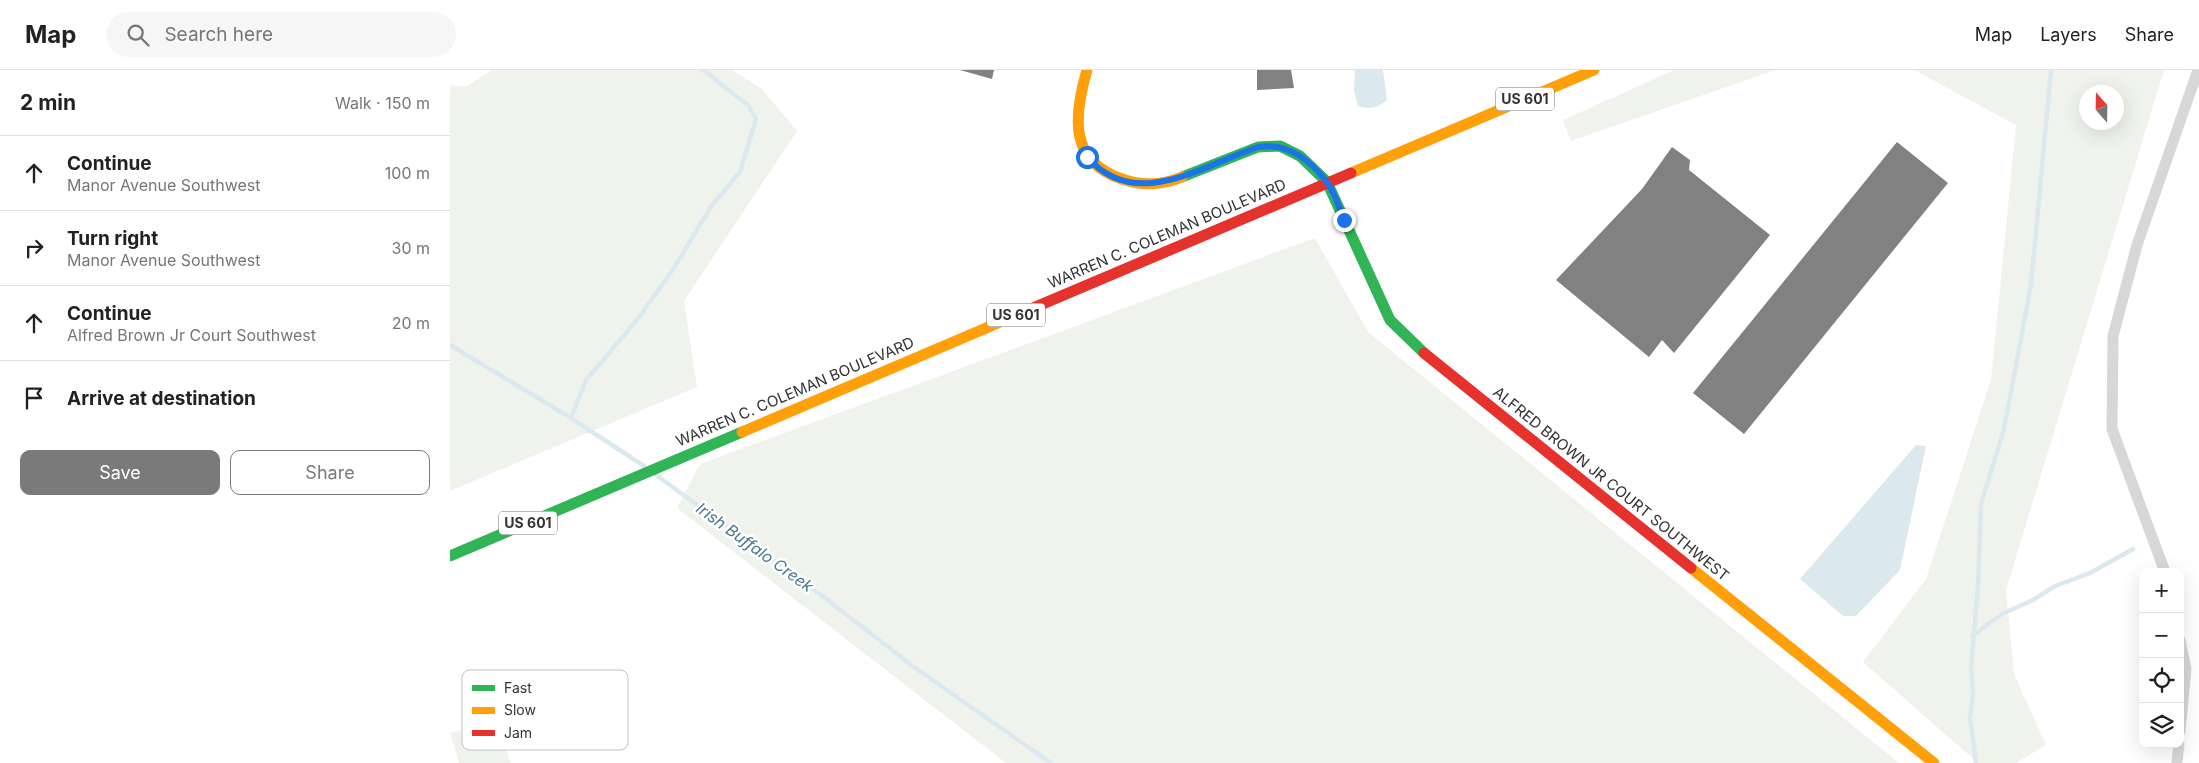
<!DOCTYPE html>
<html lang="en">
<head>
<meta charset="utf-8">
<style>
  body { margin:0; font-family:Inter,sans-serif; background:#f6f6f6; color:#222 }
  .controls { position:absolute; right:15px; bottom:15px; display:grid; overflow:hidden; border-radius:10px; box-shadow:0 5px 20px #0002 }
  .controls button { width:45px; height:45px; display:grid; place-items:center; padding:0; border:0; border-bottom:1px solid #e0e0e0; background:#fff; color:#222; font:25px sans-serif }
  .compass { position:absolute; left:1629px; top:15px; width:45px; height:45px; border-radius:50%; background:#fff; box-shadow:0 5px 20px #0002; rotate:340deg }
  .stop { position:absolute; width:15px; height:15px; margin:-11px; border:4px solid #1a73e8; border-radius:50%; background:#fff }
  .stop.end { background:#1a73e8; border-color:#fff; box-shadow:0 1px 5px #0008 }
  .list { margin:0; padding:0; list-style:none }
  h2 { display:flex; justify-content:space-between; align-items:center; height:65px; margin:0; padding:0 20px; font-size:21px }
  h2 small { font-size:16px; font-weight:400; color:#767676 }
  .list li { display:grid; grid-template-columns:32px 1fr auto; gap:15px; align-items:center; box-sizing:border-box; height:75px; padding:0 20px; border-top:1px solid #e0e0e0 }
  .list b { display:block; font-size:19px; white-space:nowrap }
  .list p { margin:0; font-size:16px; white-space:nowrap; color:#767676 }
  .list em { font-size:16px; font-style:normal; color:#767676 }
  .actions { display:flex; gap:10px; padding:15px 20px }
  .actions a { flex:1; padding:11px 0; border:1px solid #7a7a7a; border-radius:10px; text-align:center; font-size:18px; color:#7a7a7a }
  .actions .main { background:#7a7a7a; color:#fff }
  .icon { flex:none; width:28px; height:28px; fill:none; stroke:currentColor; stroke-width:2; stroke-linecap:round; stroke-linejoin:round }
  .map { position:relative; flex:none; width:1749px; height:693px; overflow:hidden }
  header { display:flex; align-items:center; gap:30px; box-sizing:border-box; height:70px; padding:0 25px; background:#fff; border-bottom:1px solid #e0e0e0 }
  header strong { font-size:24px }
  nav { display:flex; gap:28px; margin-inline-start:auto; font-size:18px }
  .search { width:350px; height:45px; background:#f6f6f6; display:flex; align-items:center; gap:12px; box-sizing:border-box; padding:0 18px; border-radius:28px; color:#767676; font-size:19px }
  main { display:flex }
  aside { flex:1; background:#fff }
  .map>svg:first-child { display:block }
  .green { fill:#f0f3ec; fill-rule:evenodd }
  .water { fill:#dbe8ee }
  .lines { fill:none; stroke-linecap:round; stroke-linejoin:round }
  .stream { stroke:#dbe8ee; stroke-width:4.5 }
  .building { fill:#818181 }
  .street { stroke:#d7d7d7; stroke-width:11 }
  .fast { stroke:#30b455; stroke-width:11 }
  .slow { stroke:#ff9f0a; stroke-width:11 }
  .jam { stroke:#e5322d; stroke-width:11 }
  .route { stroke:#1a73e8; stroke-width:6 }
  .labels { text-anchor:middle; stroke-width:5; stroke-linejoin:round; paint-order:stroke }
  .shield { fill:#fff; stroke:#707070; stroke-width:1 }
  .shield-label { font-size:14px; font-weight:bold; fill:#333 }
  .street-label { font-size:15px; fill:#333; stroke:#fff }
  .water-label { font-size:16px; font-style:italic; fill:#48768e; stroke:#fff }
  .key { fill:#fff; stroke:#c2c2c2; stroke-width:1 }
  .key-label { font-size:14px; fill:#333 }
</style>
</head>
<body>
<header>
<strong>Map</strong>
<div class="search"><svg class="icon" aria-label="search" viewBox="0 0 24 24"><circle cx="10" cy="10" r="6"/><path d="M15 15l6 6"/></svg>Search here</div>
<nav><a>Map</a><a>Layers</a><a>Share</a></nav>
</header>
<main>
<aside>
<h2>2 min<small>Walk · 150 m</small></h2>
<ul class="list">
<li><svg class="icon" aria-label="ahead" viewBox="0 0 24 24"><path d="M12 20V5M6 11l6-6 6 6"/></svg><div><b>Continue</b><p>Manor Avenue Southwest</p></div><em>100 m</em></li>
<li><svg class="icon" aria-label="right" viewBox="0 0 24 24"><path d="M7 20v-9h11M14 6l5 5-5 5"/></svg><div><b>Turn right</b><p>Manor Avenue Southwest</p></div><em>30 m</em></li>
<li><svg class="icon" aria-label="ahead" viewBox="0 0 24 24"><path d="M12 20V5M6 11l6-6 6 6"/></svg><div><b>Continue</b><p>Alfred Brown Jr Court Southwest</p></div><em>20 m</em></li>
<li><svg class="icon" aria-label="arrive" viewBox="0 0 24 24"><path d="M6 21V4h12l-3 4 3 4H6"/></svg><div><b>Arrive at destination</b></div></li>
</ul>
<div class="actions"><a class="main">Save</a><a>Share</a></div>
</aside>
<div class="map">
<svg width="1749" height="693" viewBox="0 0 1749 693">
  <rect width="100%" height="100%" fill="#fff"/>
  <path class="green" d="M41 0H282L312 19 347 61 234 231 247 317 0 421V15L16 17Z
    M1224 0H1325L1121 71 1113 50Z
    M1464 0H1714L1556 520 1564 604 1596 675 1566 693H1528L1413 592 1476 509 1541 310 1566 55ZM1666 22V52H1636V22Z
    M865 168 918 262 1449 693H556L227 438 250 394Z
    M45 651 61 693H9L0 663Z"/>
  <path class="water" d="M905 0H933L937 30C928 38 920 40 908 36L904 21Z
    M1466 375 1476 376 1450 500 1406 546H1393L1350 509Z"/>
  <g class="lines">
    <path class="stream" d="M0 275 121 348 194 396
      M121 348 136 310 187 250 224 198 262 135 290 102 306 49 298 35 253 0
      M206 405 371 525 464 597 601 693
      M1522 566 1552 544 1583 530 1605 516 1640 503 1683 479
      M1526 693 1520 648 1523 624 1521 597 1528 516 1531 434 1554 359 1581 215 1601 0"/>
  </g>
  <path class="building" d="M510 0H544L542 9Z
    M807 0H841L844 18 807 20Z
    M1447 72 1498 113 1294 364 1243 323Z
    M1222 77 1240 90 1239 100 1320 165 1224 283 1212 270 1199 287 1106 210 1192 119Z"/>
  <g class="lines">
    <path class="street" d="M1715 502 1662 359 1663 266 1687 175 1748 0
      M1730 570 1736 599 1730 661
      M1727 693 1729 674"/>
    <path class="fast" d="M732 107 808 77 830 76 850 86 877 112 940 250 974 283
      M0 486 292 362"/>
    <path class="slow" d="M637 0C624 45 618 91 672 109 692 116 713 115 732 107
      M901 103 1144 0
      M292 362 555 250
      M1241 498 1484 693"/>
    <path class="jam" d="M555 250 901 103
      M974 283 1241 498"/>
  </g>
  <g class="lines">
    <path class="route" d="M637 87C686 143 753 95 808 77 837 72 859 89 876 111 885 122 889 138 894 150"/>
  </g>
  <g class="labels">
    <g class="shield">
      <rect x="1046" y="17.5" width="58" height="23" rx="4"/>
      <rect x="537" y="233.5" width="58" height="23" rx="4"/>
      <rect x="49" y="441.5" width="58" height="23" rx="4"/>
    </g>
    <g class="shield-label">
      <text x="1075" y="34">US 601</text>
      <text x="566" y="250">US 601</text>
      <text x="78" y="458">US 601</text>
    </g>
    <g class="street-label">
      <text transform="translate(717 164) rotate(-23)" y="5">WARREN C. COLEMAN BOULEVARD</text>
      <text transform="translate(345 322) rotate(-23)" y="5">WARREN C. COLEMAN BOULEVARD</text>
      <text transform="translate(1161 414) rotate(39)" y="5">ALFRED BROWN JR COURT SOUTHWEST</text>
    </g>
    <g class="water-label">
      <text transform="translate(305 477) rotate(36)" y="6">Irish Buffalo Creek</text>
    </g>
  </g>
  <rect x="12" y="600" width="166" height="80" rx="8" class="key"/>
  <rect x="22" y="615" width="23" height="6" fill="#30b455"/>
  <rect x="22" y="637" width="23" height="7" fill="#ff9f0a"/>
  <rect x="22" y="660" width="23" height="6" fill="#e5322d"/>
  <g class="key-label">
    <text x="54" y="623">Fast</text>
    <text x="54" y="645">Slow</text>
    <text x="54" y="668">Jam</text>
  </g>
</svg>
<div class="controls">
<button>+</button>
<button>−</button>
<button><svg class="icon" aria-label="locate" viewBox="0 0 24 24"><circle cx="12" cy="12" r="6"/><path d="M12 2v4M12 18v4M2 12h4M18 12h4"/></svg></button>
<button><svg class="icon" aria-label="layers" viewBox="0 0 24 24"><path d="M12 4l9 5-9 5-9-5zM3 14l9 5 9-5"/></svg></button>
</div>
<svg class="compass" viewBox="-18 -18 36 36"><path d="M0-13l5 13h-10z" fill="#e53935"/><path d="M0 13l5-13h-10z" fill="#767676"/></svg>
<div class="stop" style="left:637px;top:87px"></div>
<div class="stop end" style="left:894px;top:150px"></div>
</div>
</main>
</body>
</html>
